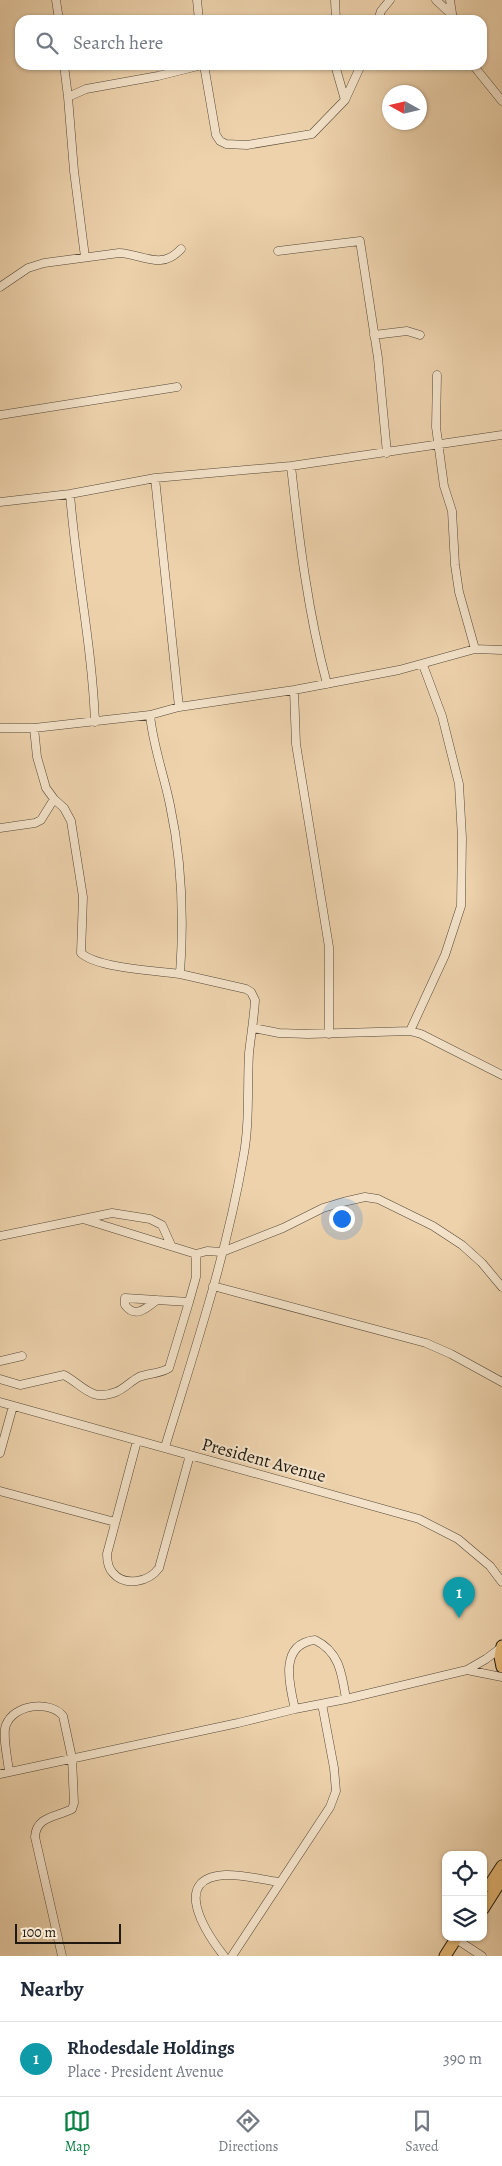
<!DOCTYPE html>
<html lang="en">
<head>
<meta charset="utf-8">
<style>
  body { margin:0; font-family:Alegreya,serif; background:#f2f2f3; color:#1f2937 }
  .controls { position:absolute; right:15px; bottom:15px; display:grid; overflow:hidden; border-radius:10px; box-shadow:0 1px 4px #0004 }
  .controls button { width:45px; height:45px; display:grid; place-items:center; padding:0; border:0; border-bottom:1px solid #e0e1e3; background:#fff; color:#1f2937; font:25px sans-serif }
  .compass { position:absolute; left:382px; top:85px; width:45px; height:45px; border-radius:50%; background:#fff; box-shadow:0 1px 4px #0004; rotate:278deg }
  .scale { position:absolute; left:15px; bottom:12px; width:106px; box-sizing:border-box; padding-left:5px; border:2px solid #21190f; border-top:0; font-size:14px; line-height:18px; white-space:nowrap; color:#21190f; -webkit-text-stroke:4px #f3e2c9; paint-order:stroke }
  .you { position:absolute; left:341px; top:1218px; width:18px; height:18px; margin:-12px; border:4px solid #fff; border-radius:50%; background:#1a73e8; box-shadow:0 0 0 8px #1a73e833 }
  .badge { display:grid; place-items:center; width:32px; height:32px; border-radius:50%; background:#0b8043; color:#fff; font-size:16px; font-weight:700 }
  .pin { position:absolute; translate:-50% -41px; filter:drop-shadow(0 1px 2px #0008) }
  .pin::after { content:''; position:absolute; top:26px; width:18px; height:15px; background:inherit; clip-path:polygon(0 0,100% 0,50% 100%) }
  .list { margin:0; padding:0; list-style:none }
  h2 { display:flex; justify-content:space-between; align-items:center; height:65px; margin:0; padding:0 20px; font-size:21px }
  h2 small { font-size:16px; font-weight:400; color:#747a83 }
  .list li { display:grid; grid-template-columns:32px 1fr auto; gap:15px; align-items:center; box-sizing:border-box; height:75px; padding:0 20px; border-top:1px solid #e0e1e3 }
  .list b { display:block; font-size:19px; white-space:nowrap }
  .list p { margin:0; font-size:16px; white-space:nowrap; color:#747a83 }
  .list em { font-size:16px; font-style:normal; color:#747a83 }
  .icon { flex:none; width:28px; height:28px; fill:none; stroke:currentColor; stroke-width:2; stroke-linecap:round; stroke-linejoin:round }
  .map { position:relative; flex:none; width:502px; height:1956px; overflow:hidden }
  .search { position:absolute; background:#fff; box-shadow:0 1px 4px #0004; left:15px; right:15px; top:15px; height:55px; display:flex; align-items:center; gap:12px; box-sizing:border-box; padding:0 18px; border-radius:15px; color:#747a83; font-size:19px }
  .sheet { height:140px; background:#fff }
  nav { display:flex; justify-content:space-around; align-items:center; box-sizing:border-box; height:70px; border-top:1px solid #e0e1e3; background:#fff; font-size:14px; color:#747a83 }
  nav a { display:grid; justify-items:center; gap:2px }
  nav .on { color:#0b8043 }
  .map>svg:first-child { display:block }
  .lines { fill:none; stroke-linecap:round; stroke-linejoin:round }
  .minor-casing { stroke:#544736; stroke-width:9 }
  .highway-casing { stroke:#21190f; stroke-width:13 }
  .minor { stroke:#f3e2c9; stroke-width:8 }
  .highway { stroke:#e6b976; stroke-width:11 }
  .labels { text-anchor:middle; stroke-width:4; stroke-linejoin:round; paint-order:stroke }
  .street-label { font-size:18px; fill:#21190f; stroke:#f3e2c9 }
</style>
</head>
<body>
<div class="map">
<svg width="502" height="1956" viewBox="0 0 502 1956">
  <rect width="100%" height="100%" fill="#edd2ac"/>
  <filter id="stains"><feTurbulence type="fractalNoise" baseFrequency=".004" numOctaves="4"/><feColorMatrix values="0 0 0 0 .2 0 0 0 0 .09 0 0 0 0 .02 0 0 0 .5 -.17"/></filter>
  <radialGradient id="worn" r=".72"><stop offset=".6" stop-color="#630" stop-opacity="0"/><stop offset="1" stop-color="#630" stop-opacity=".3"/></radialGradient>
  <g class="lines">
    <g class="minor-casing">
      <path id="minor" d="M56 0 59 20
        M197 0 199 20
        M335 0 336 20
        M436 0 451 14
        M450 0 453 20
        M378 20 381 11 390 0
        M64 65 68 97
        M204 65 216 135 220 141 226 144 247 145 312 134 345 100 335 65
        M473 65 502 101
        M345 100 361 65
        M278 251 360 241 378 358 387 453
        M85 257 74 171 68 97 86 89 158 76 202 65
        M0 287 28 268 44 263 119 253C143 254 161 271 181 249
        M374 335 407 331 420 335
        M437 375 436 427 444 486 452 511 455 565 459 592 475 649
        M0 415 177 387
        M291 466C299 539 308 613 327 684
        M155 478 179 707
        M70 494C76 571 92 645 95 722
        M0 502 70 494 155 478 291 466 502 435
        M294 690 296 744 329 947V1034
        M150 715C153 746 164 775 170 805 182 861 184 918 180 974L246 989 251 992 255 1000C254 1018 251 1035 249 1053 247 1089 250 1123 243 1159 226 1257 194 1352 165 1447
        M0 728H34L150 715 179 707 294 690 399 670 475 649 502 650
        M34 728 37 757 46 788 54 799 64 808 71 821 83 897 81 953C97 968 157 971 180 974
        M0 828 35 823 41 820 54 799
        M253 1028 279 1033 308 1034 410 1031 421 1034 502 1075
        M410 1031 445 955 461 906 462 838 459 784 442 716 423 665
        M83 1219 196 1254 207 1251 222 1252 283 1228 323 1208 343 1202 365 1197 378 1199 433 1226 462 1245 482 1263 502 1287
        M0 1236 112 1213 150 1219 162 1225 171 1245
        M213 1286 426 1343 451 1354 502 1382
        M157 1300C147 1308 135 1319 125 1305V1298L189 1302 196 1277V1254
        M0 1361 22 1356
        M0 1379 20 1385 64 1375C84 1386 91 1402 116 1392 124 1389 131 1381 139 1377 149 1373 160 1374 169 1368L189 1302
        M0 1402 419 1519 458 1539 490 1566 502 1582
        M137 1441 107 1554C107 1561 108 1568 113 1573 125 1587 149 1582 159 1568L190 1455
        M0 1453 13 1406
        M0 1491 115 1522
        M467 1670 502 1677
        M295 1709C289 1684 279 1644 315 1640 340 1652 342 1675 346 1699
        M9 1772C8 1760 2 1735 6 1725 14 1704 50 1700 63 1716L72 1758 74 1803 72 1809C57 1817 36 1816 35 1837L62 1956
        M0 1774 238 1723 295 1709 346 1699 467 1670 486 1659 502 1647
        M456 1939 482 1956
        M224 1956C206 1933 170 1878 225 1875 242 1874 262 1880 279 1882
        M232 1956 330 1807 336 1791 334 1768 322 1704"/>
    </g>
    <g class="highway-casing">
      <path id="highway" d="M502 1646 500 1657 502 1667
        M489 1886 502 1866
        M483 1909 502 1879
        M445 1956 457 1937"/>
    </g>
    <use href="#minor" class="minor"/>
    <use href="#highway" class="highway"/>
  </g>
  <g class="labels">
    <g class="street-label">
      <text transform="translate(264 1460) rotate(15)" y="6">President Avenue</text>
    </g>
  </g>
  <rect width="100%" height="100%" filter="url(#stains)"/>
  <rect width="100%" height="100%" fill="url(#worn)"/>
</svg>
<div class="controls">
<button><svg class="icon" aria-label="locate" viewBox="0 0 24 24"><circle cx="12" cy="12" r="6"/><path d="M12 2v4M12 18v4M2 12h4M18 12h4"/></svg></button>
<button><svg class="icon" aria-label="layers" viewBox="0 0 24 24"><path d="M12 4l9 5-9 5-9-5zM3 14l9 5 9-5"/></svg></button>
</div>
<svg class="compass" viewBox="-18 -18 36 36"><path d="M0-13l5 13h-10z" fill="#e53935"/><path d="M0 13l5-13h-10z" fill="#747a83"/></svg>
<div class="scale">100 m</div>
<div class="you"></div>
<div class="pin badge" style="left:459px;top:1618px;background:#0f9aa8">1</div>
<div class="search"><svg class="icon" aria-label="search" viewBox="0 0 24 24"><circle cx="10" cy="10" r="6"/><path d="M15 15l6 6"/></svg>Search here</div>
</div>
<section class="sheet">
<h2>Nearby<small></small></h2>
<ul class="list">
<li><span class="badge" style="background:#0f9aa8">1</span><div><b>Rhodesdale Holdings</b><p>Place · President Avenue</p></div><em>390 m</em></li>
</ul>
</section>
<nav>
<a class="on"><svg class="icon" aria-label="map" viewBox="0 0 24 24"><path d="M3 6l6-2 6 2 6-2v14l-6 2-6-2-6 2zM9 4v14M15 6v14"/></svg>Map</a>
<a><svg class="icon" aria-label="directions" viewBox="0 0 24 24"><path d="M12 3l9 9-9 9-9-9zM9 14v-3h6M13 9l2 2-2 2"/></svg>Directions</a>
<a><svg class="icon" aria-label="saved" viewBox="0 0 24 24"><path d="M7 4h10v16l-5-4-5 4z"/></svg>Saved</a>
</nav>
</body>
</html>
